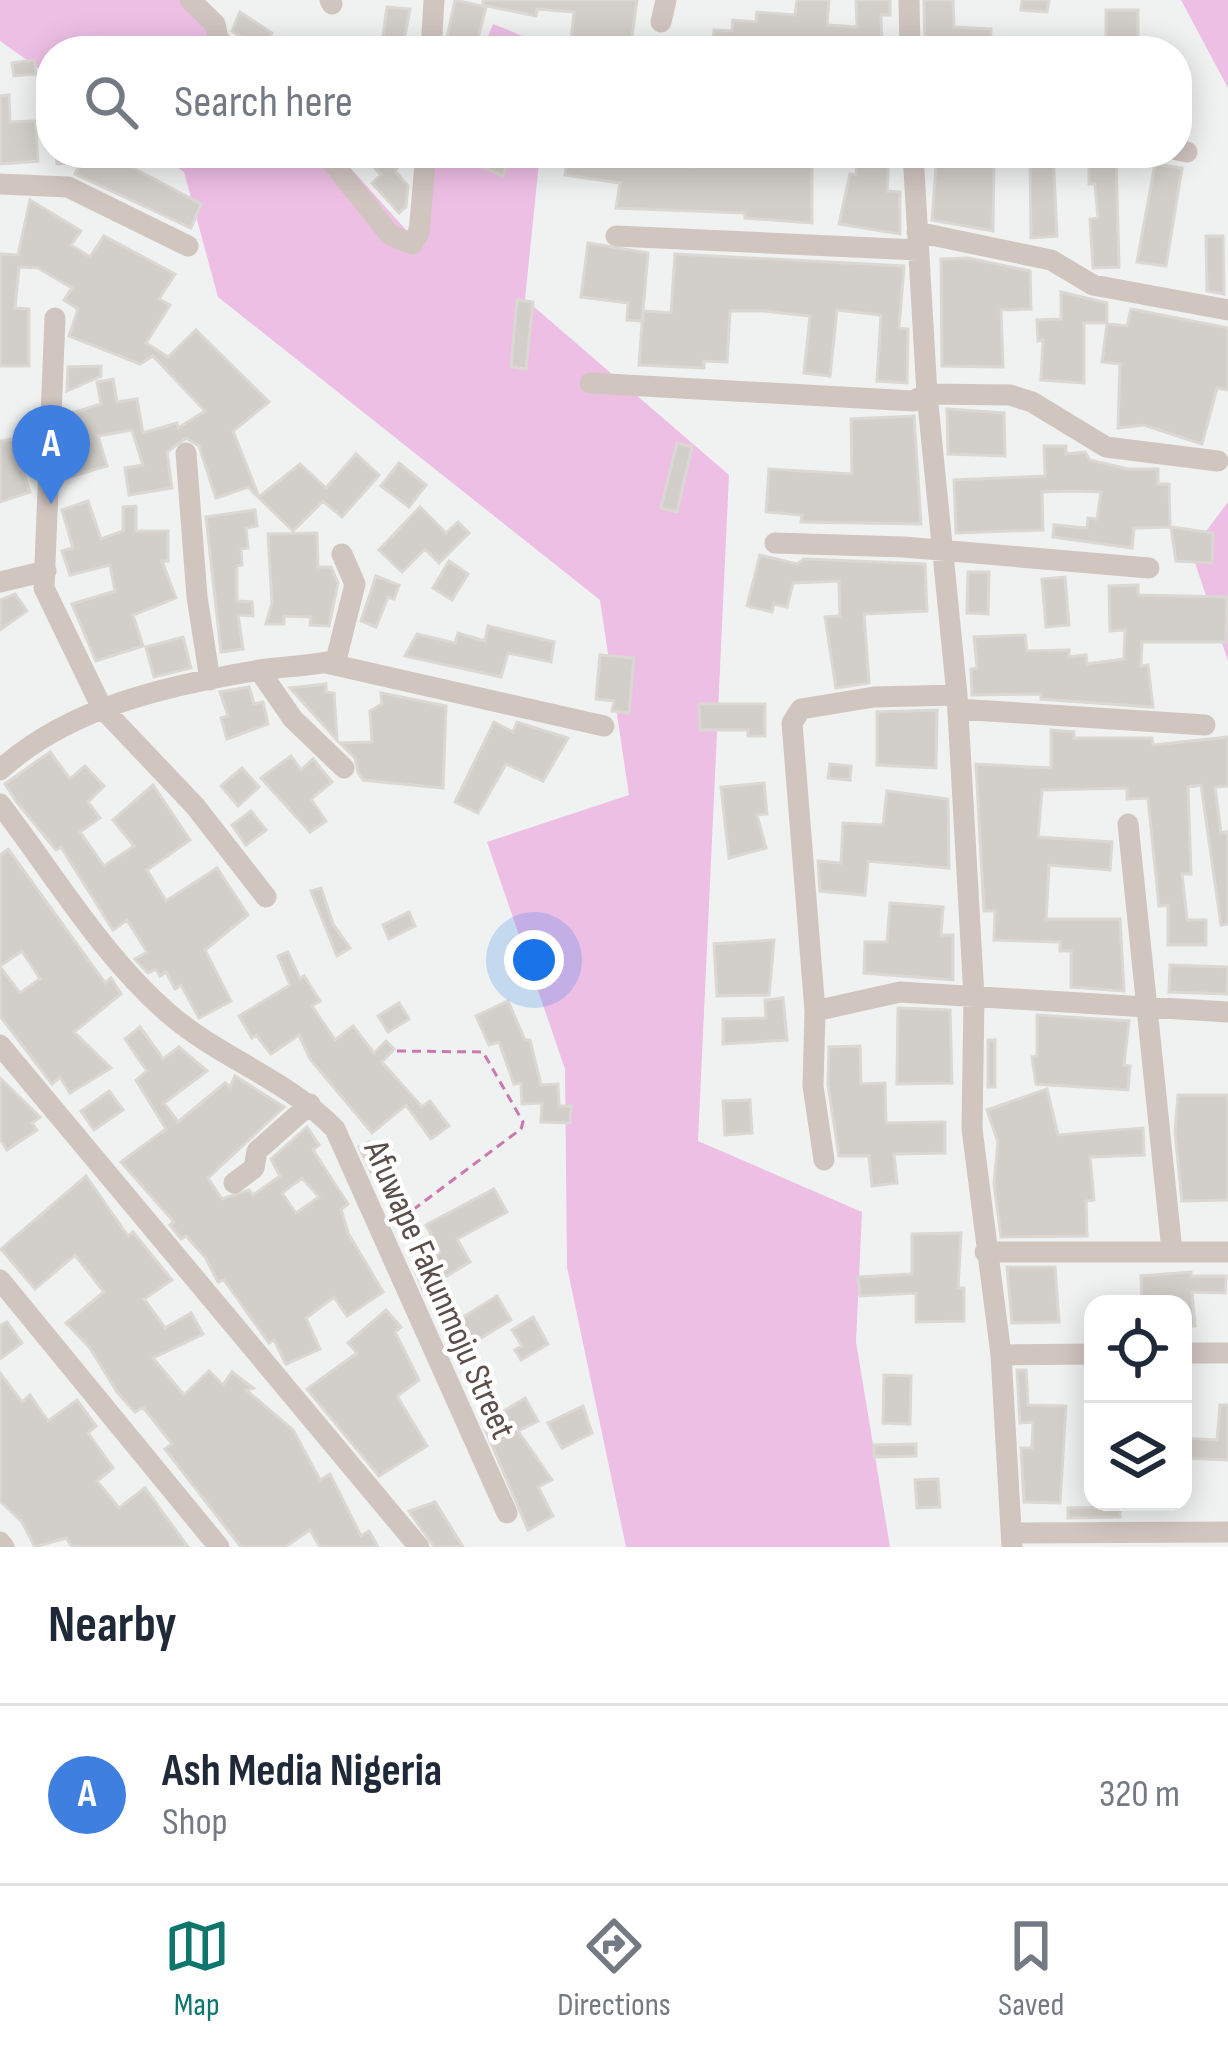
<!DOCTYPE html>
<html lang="en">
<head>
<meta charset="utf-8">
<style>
  body { margin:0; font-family:"Sofia Sans Condensed",sans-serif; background:#f6f6f7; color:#1f2937 }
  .controls { position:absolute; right:36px; bottom:36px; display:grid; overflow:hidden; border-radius:24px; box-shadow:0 6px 30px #0003 }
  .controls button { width:108px; height:108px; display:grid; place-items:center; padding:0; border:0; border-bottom:3px solid #e0e1e3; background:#fff; color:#1f2937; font:60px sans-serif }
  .you { position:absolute; left:534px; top:960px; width:42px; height:42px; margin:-30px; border:9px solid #fff; border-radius:50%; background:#1a73e8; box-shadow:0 0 0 18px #1a73e833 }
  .badge { display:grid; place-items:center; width:78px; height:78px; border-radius:50%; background:#0f766e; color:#fff; font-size:39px; font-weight:700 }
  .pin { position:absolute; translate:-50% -99px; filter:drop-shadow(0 3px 6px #0008) }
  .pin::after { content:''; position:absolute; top:63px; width:42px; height:36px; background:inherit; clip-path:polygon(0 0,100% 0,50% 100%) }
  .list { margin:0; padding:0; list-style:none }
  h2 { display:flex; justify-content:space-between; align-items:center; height:156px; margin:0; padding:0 48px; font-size:51px }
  h2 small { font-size:39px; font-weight:400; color:#747a83 }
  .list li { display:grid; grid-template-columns:78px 1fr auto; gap:36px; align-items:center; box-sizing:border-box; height:180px; padding:0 48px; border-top:3px solid #e0e1e3 }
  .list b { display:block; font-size:45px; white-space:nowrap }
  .list p { margin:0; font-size:39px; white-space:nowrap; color:#747a83 }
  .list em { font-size:39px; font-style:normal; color:#747a83 }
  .icon { flex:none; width:66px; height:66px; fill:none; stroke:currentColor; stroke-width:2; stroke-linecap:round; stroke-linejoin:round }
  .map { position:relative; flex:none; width:1228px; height:1547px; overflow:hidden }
  .search { position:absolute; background:#fff; box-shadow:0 6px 30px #0003; left:36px; right:36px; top:36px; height:132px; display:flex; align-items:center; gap:30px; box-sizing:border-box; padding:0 42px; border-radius:48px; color:#747a83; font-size:45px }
  .sheet { height:336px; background:#fff }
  nav { display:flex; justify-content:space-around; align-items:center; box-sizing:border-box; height:168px; border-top:3px solid #e0e1e3; background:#fff; font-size:33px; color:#747a83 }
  nav a { display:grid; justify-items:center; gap:6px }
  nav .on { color:#0f766e }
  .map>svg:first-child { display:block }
  .green { fill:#eebfe5 }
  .building { fill:#d2cec9; stroke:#dbd7d3; stroke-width:3; fill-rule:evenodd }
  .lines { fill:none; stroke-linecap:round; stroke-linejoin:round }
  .path { stroke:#cb78b1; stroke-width:3; stroke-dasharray:9 6; stroke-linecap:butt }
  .minor { stroke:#d1c5c0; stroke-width:21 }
  .labels { text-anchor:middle; stroke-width:9; stroke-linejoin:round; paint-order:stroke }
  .street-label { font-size:36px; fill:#5c4e48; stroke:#fff }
</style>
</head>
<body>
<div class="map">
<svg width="1228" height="1547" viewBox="0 0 1228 1547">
  <rect width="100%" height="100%" fill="#eff2f1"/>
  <path class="green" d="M0 0H195L245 51H51V77L0 41Z
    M1181 0H1228V88Z
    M493 24 550 47V51H482Z
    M157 153H337L407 231 440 153H540L525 299 729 475 698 1141 862 1212 856 1342 890 1547H626L567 1267 565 1069 487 842 629 795 600 600 218 297 184 172Z
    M1228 502V661L1191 551Z"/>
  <path class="building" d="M455 0 486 7 476 46 447 38Z
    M483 0H637L630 51H570L574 12 537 9 536 16 483 5Z
    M797 0H829L827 25 857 27 856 0H890V15H881L882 51H690L691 38 713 41 714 30 732 31 733 20 756 22 757 12 795 15Z
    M924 0H953L954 27 991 29 990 51H925Z
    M1022 0H1049L1047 12 1021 10Z
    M387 7 410 9 402 51H381Z
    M1106 10H1138V51H1106Z
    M240 12 272 33 262 50 232 31Z
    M34 60 36 74 14 76 12 63Z
    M9 95 10 122 35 121 38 161 0 164V96Z
    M56 153H105L201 204 191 228 75 174 81 162 57 164Z
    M361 153H411L395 171 408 186 406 207 399 213 372 183 381 175Z
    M480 153 509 159 503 176 475 164Z
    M568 153 692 167V153H812V223L745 218V213L616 208 620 183 565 175Z
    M857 153H889L887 191 900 192V234L839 224 850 174 856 175Z
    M937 153H994L993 231 932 220Z
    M1030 153H1053L1057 236 1031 238Z
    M1089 157H1116L1119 267 1093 268 1090 219 1098 218 1095 184H1089Z
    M1155 164 1182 168 1166 266 1137 262Z
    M30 200 81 231 71 245 90 257 104 236 175 274 159 299 170 305 146 343 168 357 196 330 269 402 233 431 259 497 300 464 326 488 356 454 379 475 342 517 323 501 293 531 248 487 216 498 199 446 186 438 167 452 172 488 129 495 125 468 143 465 132 430 98 436 107 466 63 479 65 437 78 434 72 413 101 404 97 382 113 379 117 402 137 399 143 433 177 423 178 428 205 411 153 356 140 364 69 336 78 309 64 300 72 288 38 268 19 267 15 308 29 309V366H0V254L18 255Z
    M1206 236H1223L1224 294 1207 291Z
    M588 243 648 253 643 311 671 313 675 254 904 266 899 328 908 329 907 383 877 381 881 315 837 310 830 376 804 373 810 316 764 311H730L727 362 704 361V368L639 365 643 311V321L627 320 628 303 581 297Z
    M968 258 1030 271 1031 309 1001 310 1003 367 942 366 941 259Z
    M1061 292 1107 303V323H1084V383L1041 380 1043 340 1038 341 1037 320 1061 319Z
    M517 300 533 302 526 369 511 367Z
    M1131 309 1228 328V390L1217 388 1202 444 1144 425 1118 428 1120 364 1102 362 1107 324 1127 326Z
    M101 366V376L67 391 68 367Z
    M947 409 1004 413 1005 456 948 454Z
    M914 416 921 524 801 522 802 515 766 512 769 469 852 474 851 419Z
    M25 437 29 458 19 460 30 492 0 502V441Z
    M677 443 692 447 677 512 661 508Z
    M1044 446H1066V454L1085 452 1090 460 1128 469H1158V484H1169L1170 527 1134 528 1132 548 1053 537 1054 525 1087 528 1088 518 1097 519 1101 492 1073 491 1042 492 1043 530 956 533 954 480 1045 476Z
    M399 463 426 485 409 507 381 486Z
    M88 501 101 539 123 531V507L136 506V531H168V561H162L176 598 133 615 143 646 96 661 72 604 115 591 110 565 70 575 62 551 73 548 62 510Z
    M420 507 446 533 458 522 469 533 439 563 425 549 402 572 379 550Z
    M255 510 257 526 246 528 248 548 241 549 242 565 237 566V601L252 602 253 616 238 615 243 649 221 652 206 517Z
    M1171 527 1213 533 1212 563 1176 561Z
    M317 533 318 567H331L338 583 329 626 310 625 311 617 284 616V624H266L272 603 268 534Z
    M760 555 797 564 804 559 925 564 927 611 864 614 869 683 836 688 825 617 840 616 839 581 793 583 787 607 774 604 772 612 747 606Z
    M449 561 468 574 452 600 433 588Z
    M968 572H989L988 614 967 613Z
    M376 576 399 585 394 599 388 597 376 627 361 621Z
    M1065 577 1069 625 1046 627 1042 579Z
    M1138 585V595L1227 597 1226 642H1142L1141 666 1148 665 1153 707 1041 699V694L972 695 971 669 977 668 974 637 1025 635 1027 651 1069 650V657L1086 655 1087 664 1124 659 1125 630 1110 631 1109 586Z
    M15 594 27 611 0 630V600Z
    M488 626 554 642 551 662 508 653 501 677 405 656 417 634 455 643 458 633 485 641Z
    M183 637 191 668 154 677 146 647Z
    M600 655 634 658 629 713 612 711 614 701 596 699Z
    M326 684V692L334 693 337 740 290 688Z
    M249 687 254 704 263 702 268 724 227 739 221 718 228 716 220 692Z
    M381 693 446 706 443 788 363 780 358 772 355 758 340 743 372 742 370 711 382 704Z
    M699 704H765V736H748V730H700Z
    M937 710 936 768 877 765V712Z
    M494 722 513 732 517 722 568 738 543 781 506 764 478 813 455 802Z
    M1051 730 1074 732V738H1152L1153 745 1228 737V786L1215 787 1221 833 1227 832 1228 839V924L1221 925 1201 785 1188 787 1191 874H1182L1187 920H1206V945H1168V905L1159 906 1148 798 1127 799V788L1042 790 1038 837 1112 842 1110 870 1049 865 1046 919H1120L1124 991 1071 987V951H1060V942L994 940 995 911H984L976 764 1051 768Z
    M50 752 70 779 85 766 104 786 88 802 100 818 80 832 104 866 134 846 113 820 153 785 190 840 147 870 166 901 217 868 248 915 205 950 231 1001 199 1018 181 985 175 989 166 972 160 976 156 969 148 973 135 959 147 952 127 920 113 930 61 847 56 850 16 801 5 784Z
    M291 756 301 770 313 759 332 782 311 799 326 821 310 832 261 778Z
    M830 764 851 766 850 780 828 778Z
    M242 768 259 787 238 806 221 786Z
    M764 783 767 814 757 815 766 848 729 858 721 787Z
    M887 791 948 799 949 868 868 861 865 895 820 891 818 861 841 863 843 823 883 825Z
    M251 811 266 830 246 845 232 825Z
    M8 849 105 983 111 978 121 994 74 1032 111 1068 70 1093 60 1077 52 1084 0 1016V967L20 993 40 979 22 951 0 966V855Z
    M321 888 333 924 350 948 337 956 311 891Z
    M890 903 943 907 941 935H953V980L864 973 865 942H887Z
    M409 912 415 926 389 939 383 925Z
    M774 940 769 995 717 996 714 944Z
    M288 952 300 979 304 976 320 1001 312 1006 335 1040 353 1026 374 1053 386 1041 394 1049 382 1062 422 1107 430 1101 449 1126 431 1139 406 1105 372 1133 310 1059 299 1035 271 1054 256 1035 252 1038 239 1016 290 985 278 956Z
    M1170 965 1228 967 1227 994 1169 992Z
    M783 998 787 1040 723 1044V1019L766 1018 765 1000Z
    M508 1001 525 1040H530L541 1085 558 1084 559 1106H571L570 1123 541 1122 542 1103 522 1104 521 1083 514 1084 499 1042 489 1045 476 1016Z
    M399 1003 409 1019 388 1032 378 1016Z
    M898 1008 950 1010 952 1083 897 1084Z
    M1037 1015 1129 1021 1124 1065 1130 1066 1128 1090 1036 1084 1032 1057 1037 1056Z
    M140 1027 163 1059 179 1047 207 1071 164 1103 178 1122 225 1083 230 1087 235 1076 284 1107 208 1178 222 1199 249 1190 253 1195 280 1176 271 1159 307 1127 319 1145 313 1150 348 1204 341 1209 348 1233 383 1292 347 1316 334 1297 306 1318 320 1349 286 1364 274 1340 269 1343 224 1280 218 1282 205 1257 186 1236 181 1239 170 1225 174 1222 121 1162 166 1129 136 1080 147 1071 125 1039ZM302 1178 319 1197 296 1213 282 1193Z
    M988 1040H995V1087H988Z
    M860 1046 861 1084 885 1083 886 1123 945 1122V1153L894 1154 897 1183 872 1186 869 1156H839L828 1085 829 1047Z
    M0 1078 40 1117 32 1123 37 1130 7 1150 0 1139Z
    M1047 1089 1058 1135 1143 1128 1144 1155 1090 1157 1094 1200 1086 1201 1087 1236 1001 1237 994 1184 998 1142 987 1110Z
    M109 1091 123 1110 94 1130 81 1111Z
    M1178 1095H1228V1200L1182 1201 1175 1132Z
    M750 1100 752 1133 725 1135 723 1101Z
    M369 1142 382 1167 371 1172 359 1147Z
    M86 1176 128 1236 133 1232 172 1280 144 1299 165 1328 191 1313 203 1334 153 1358 184 1395 209 1371 223 1385 232 1372 253 1388 246 1390 293 1430 320 1480 330 1474 361 1536 369 1531 378 1547H320L310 1530 285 1547H241L165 1449 172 1444 143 1407 135 1412 117 1392 90 1348 66 1323 104 1292 75 1255 35 1289 1 1249Z
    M494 1189 507 1212 457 1239 470 1262 423 1290 414 1268 440 1252 426 1225Z
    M961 1233 958 1288H964V1321L916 1322V1293L860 1296 858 1277 912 1274V1234Z
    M1007 1267H1055L1059 1322 1012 1323Z
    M1191 1272V1276H1226L1225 1293 1192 1292 1195 1326 1183 1327V1304H1142L1141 1276Z
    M497 1296 511 1320 458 1352 444 1329Z
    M386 1310 401 1327 395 1332 419 1380 397 1396 427 1446 379 1476 307 1389 357 1353 348 1343Z
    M533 1317 548 1344 521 1360 515 1350 522 1346 512 1330Z
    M7 1322 22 1343 0 1359V1326Z
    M1017 1370H1026L1028 1405 1066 1406 1060 1503 1024 1502 1021 1448H1032L1033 1422 1020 1423Z
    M0 1373 22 1402 30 1395 48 1421 77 1400 96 1426 88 1433 113 1468 97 1481 119 1508 145 1488 188 1547H72L66 1538 35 1547 22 1522 0 1501Z
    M884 1375 911 1376 910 1424 883 1423Z
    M525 1398 538 1421 518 1431 552 1480 538 1487 553 1516 528 1530 483 1424Z
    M1220 1405H1228V1460L1183 1458V1438L1217 1440Z
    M583 1406 592 1433 562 1448 548 1423Z
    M916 1444V1456L874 1457V1445Z
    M938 1479 940 1507 917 1508 915 1480Z
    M435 1502 463 1547H434L409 1511Z
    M1120 1507V1517L1068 1518V1508Z"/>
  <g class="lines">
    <path class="path" d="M397 1051 483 1052 523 1122 521 1129 398 1221"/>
    <path class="minor" d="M190 0 215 24 221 51
      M330 0 332 4
      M909 0 910 51
      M661 22 666 0
      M431 51 434 0
      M1177 150 1187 152
      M325 153 390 235 412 244 419 233 426 153
      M913 153 927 394 957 695 974 997 972 1129 1001 1355 1012 1547
      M0 184 68 187 188 246
      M917 232 1051 260 1093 285 1228 310
      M616 236 918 250
      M55 318 44 588 102 708 195 806 266 897
      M590 383 913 401 927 394 1010 395 1032 402 1106 447 1218 461
      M186 453 197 597 210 680
      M775 543 904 547 1149 568
      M0 582 46 571
      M326 663 604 726
      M259 670 293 719 344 768
      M958 709 1205 725
      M0 770C68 708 165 686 254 671 282 666 309 667 336 660L355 584 342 554
      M0 804C53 873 102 956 168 1013 221 1059 284 1077 335 1129L507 1513
      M1128 824 1172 1251
      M815 1011 900 992 1228 1012
      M0 1045 419 1547
      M824 1160 813 1086 815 1011 792 723 801 709 874 697 957 695
      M234 1183 254 1168 257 1151 310 1104
      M985 1252H1228
      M0 1280 219 1547
      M1183 1353H1228
      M1001 1355 1093 1354
      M1012 1533 1228 1532
      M0 1542 4 1547"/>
  </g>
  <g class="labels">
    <g class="street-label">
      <text transform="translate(441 1289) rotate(66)" y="13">Afuwape Fakunmoju Street</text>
    </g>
  </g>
</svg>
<div class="controls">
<button><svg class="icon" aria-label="locate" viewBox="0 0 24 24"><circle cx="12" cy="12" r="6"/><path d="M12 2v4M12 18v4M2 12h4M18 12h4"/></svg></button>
<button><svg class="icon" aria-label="layers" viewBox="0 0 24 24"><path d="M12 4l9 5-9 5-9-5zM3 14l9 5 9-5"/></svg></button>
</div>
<div class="you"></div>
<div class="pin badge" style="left:51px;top:504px;background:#3f7fe0">A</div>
<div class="search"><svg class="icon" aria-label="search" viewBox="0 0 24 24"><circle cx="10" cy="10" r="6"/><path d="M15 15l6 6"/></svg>Search here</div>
</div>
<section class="sheet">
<h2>Nearby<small></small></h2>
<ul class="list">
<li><span class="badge" style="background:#3f7fe0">A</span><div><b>Ash Media Nigeria</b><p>Shop</p></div><em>320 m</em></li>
</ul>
</section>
<nav>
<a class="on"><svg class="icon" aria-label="map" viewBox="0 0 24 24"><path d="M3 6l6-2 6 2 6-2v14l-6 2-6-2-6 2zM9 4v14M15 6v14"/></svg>Map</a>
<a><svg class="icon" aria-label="directions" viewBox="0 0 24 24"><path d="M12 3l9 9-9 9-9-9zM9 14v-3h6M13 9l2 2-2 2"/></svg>Directions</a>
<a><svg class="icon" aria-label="saved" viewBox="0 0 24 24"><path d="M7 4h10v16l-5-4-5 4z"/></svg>Saved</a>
</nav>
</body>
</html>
